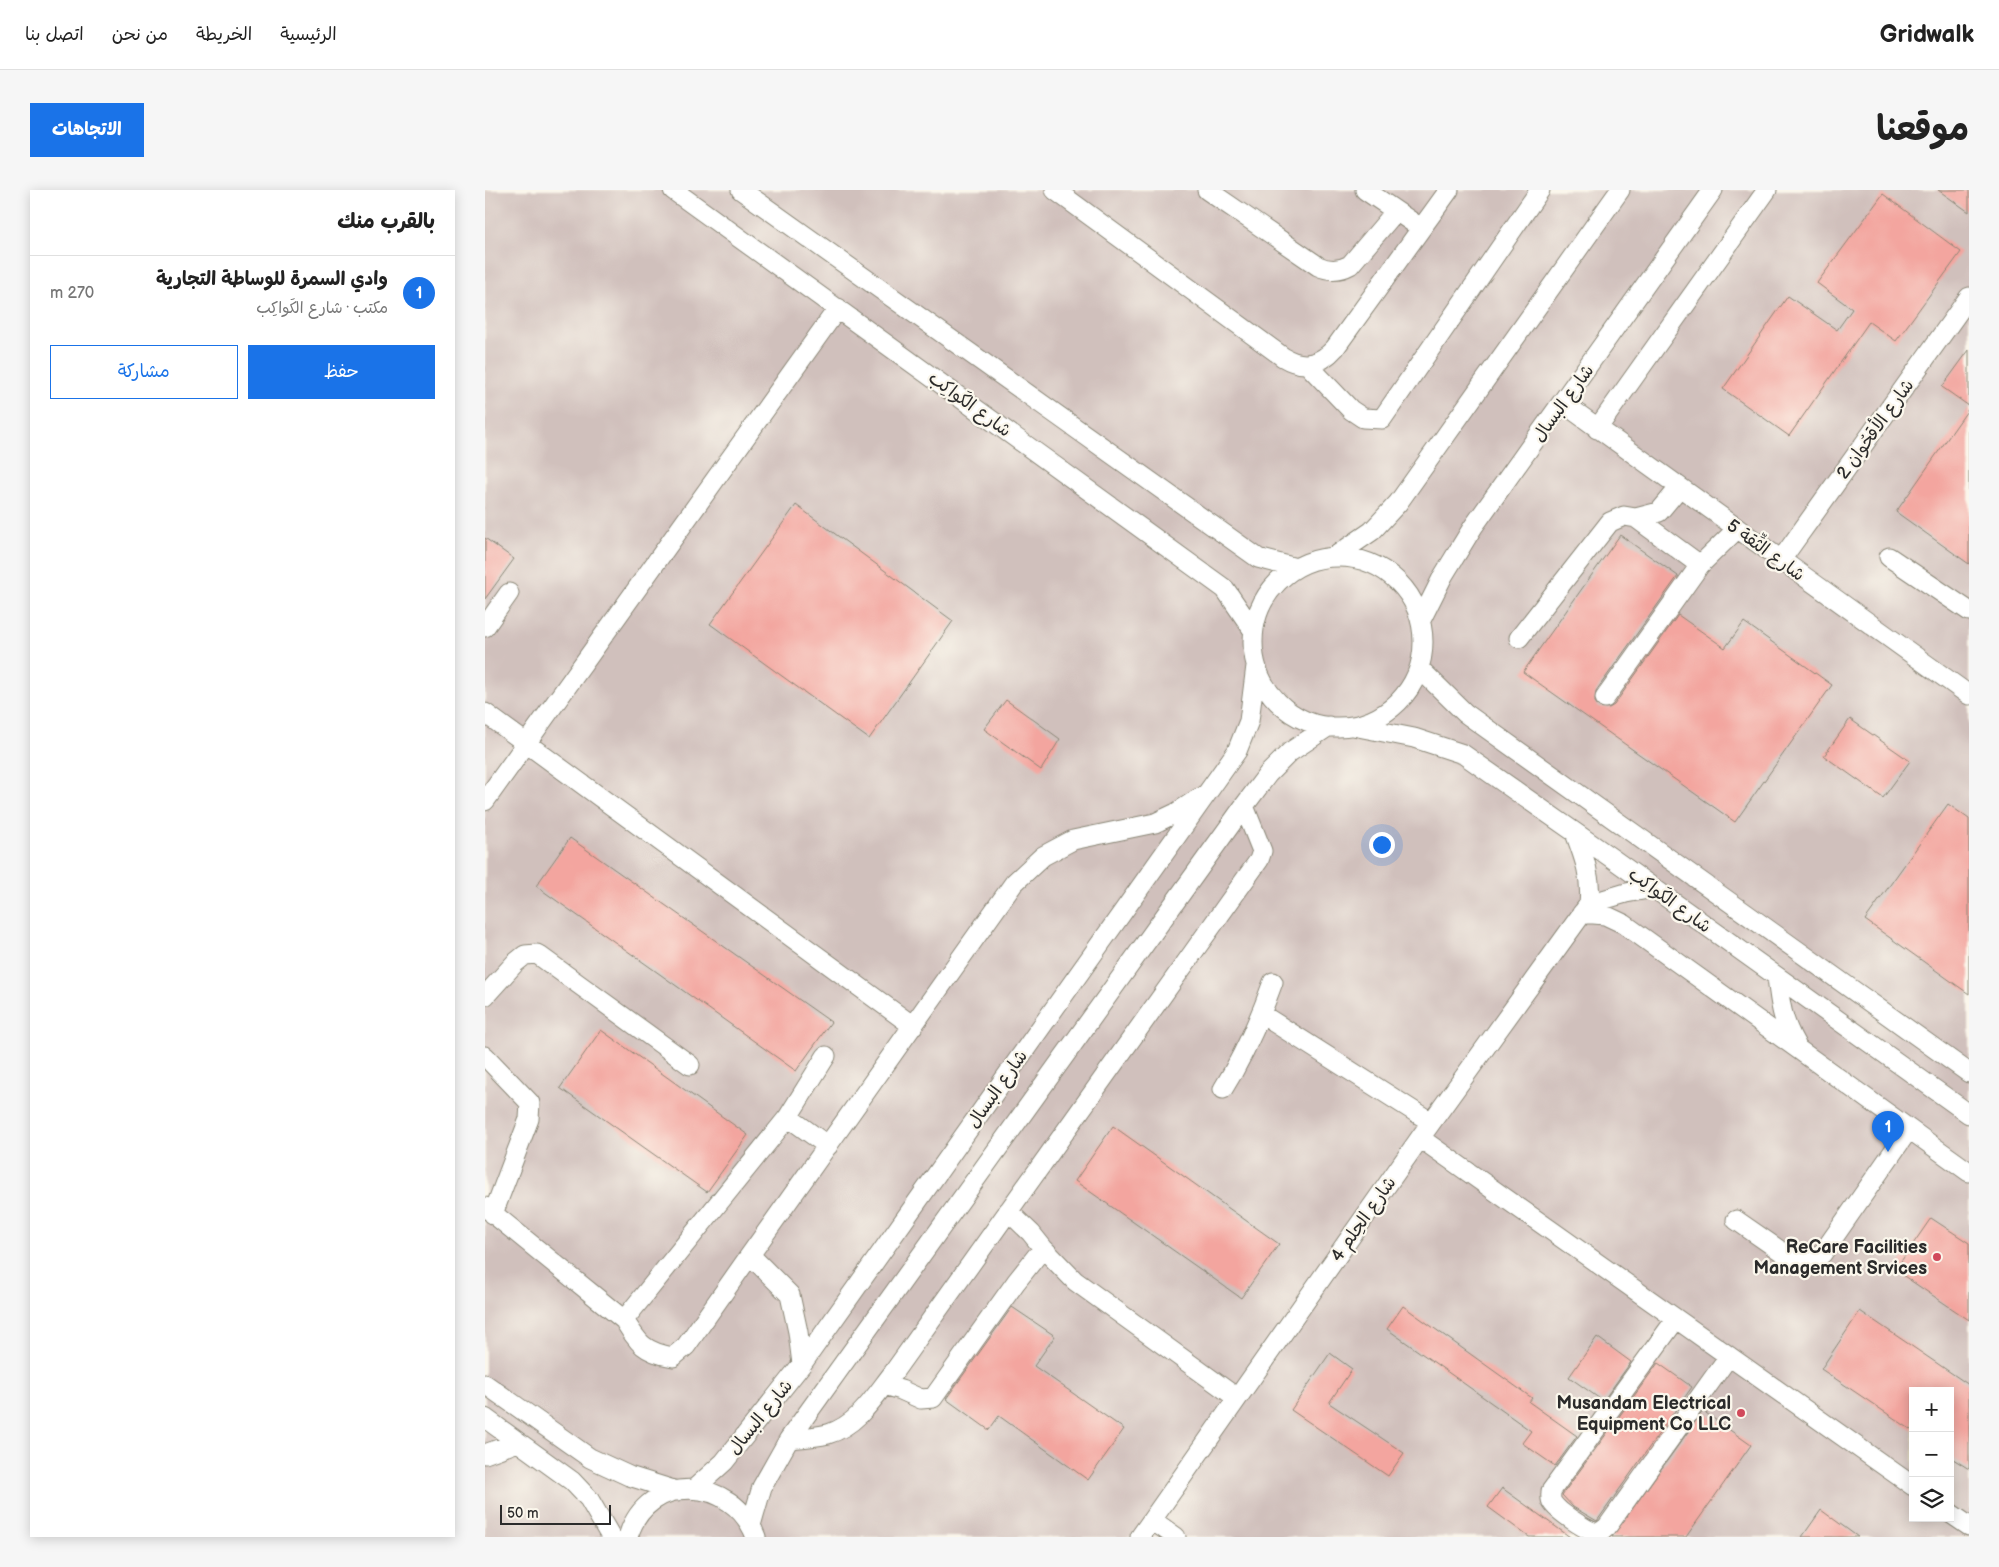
<!DOCTYPE html>
<html lang="ar">
<head>
<meta charset="utf-8">
<style>
  body { margin:0; font-family:"Balsamiq Sans","Playpen Sans Arabic",sans-serif; background:#f6f6f6; color:#222; direction:rtl }
  .controls { position:absolute; right:15px; bottom:15px; display:grid; overflow:hidden; border-radius:0px; box-shadow:0 2px 12px #0003 }
  .controls button { width:45px; height:45px; display:grid; place-items:center; padding:0; border:0; border-bottom:1px solid #e0e0e0; background:#fff; color:#222; font:25px sans-serif }
  .scale { position:absolute; left:15px; bottom:12px; width:111px; box-sizing:border-box; padding-left:5px; border:2px solid #2b2b2b; border-top:0; font-size:14px; line-height:18px; white-space:nowrap; color:#2b2b2b; -webkit-text-stroke:4px #fbf7ec; paint-order:stroke }
  .you { position:absolute; left:896px; top:654px; width:18px; height:18px; margin:-12px; border:4px solid #fff; border-radius:50%; background:#1a73e8; box-shadow:0 0 0 8px #1a73e833 }
  .badge { display:grid; place-items:center; width:32px; height:32px; border-radius:50%; background:#1a73e8; color:#fff; font-size:16px; font-weight:700 }
  .pin { position:absolute; translate:-50% -41px; filter:drop-shadow(0 1px 2px #0008) }
  .pin::after { content:''; position:absolute; top:26px; width:18px; height:15px; background:inherit; clip-path:polygon(0 0,100% 0,50% 100%) }
  .list { margin:0; padding:0; list-style:none }
  h2 { display:flex; justify-content:space-between; align-items:center; height:65px; margin:0; padding:0 20px; font-size:21px }
  h2 small { font-size:16px; font-weight:400; color:#767676 }
  .list li { display:grid; grid-template-columns:32px 1fr auto; gap:15px; align-items:center; box-sizing:border-box; height:75px; padding:0 20px; border-top:1px solid #e0e0e0 }
  .list b { display:block; font-size:19px; white-space:nowrap }
  .list p { margin:0; font-size:16px; white-space:nowrap; color:#767676 }
  .list em { font-size:16px; font-style:normal; color:#767676 }
  .actions { display:flex; gap:10px; padding:15px 20px }
  .actions a { flex:1; padding:11px 0; border:1px solid #1a73e8; border-radius:0px; text-align:center; font-size:18px; color:#1a73e8 }
  .actions .main { background:#1a73e8; color:#fff }
  .icon { flex:none; width:28px; height:28px; fill:none; stroke:currentColor; stroke-width:2; stroke-linecap:round; stroke-linejoin:round }
  .map { position:relative; flex:none; width:1484px; height:1347px; overflow:hidden; direction:ltr; border-radius:0px }
  header { display:flex; align-items:center; gap:30px; box-sizing:border-box; height:70px; padding:0 25px; background:#fff; border-bottom:1px solid #e0e0e0 }
  header strong { font-size:24px }
  nav { display:flex; gap:28px; margin-inline-start:auto; font-size:18px }
  .intro { display:flex; align-items:center; justify-content:space-between; box-sizing:border-box; height:120px; padding:0 30px }
  h1 { margin:0; font-size:35px }
  .button { padding:12px 22px; border-radius:0px; background:#1a73e8; color:#fff; font-size:18px; font-weight:700 }
  main { display:flex; gap:30px; padding:0 30px }
  aside { flex:1; background:#fff; border-radius:0px; box-shadow:0 2px 12px #0003 }
  .map>svg:first-child { display:block }
  .industrial { fill:#d0c0bc; fill-rule:evenodd }
  .building { fill:#f3a59f }
  .lines { fill:none; stroke-linecap:round; stroke-linejoin:round }
  .minor-casing { stroke:#8a8676; stroke-width:21 }
  .minor { stroke:#fff; stroke-width:19 }
  .poi-dot { fill:#d1495b; stroke:#fbf7ec; stroke-width:2 }
  .labels { text-anchor:middle; stroke-width:4.5; stroke-linejoin:round; paint-order:stroke }
  .street-label { font-size:18px; fill:#2b2b2b; stroke:#fbf7ec }
  .poi-label { font-size:18px; font-weight:bold; fill:#2b2b2b; stroke:#fbf7ec; text-anchor:end }
</style>
</head>
<body>
<header>
<strong>Gridwalk</strong>
<nav><a>الرئيسية</a><a>الخريطة</a><a>من نحن</a><a>اتصل بنا</a></nav>
</header>
<div class="intro"><h1>موقعنا</h1><a class="button">الاتجاهات</a></div>
<main>
<div class="map">
<svg width="1484" height="1347" viewBox="0 0 1484 1347">
  <rect width="100%" height="100%" fill="#fbf7ec"/>
  <filter id="ink" filterUnits="userSpaceOnUse"><feTurbulence type="fractalNoise" baseFrequency=".02" numOctaves="2"/><feDisplacementMap in="SourceGraphic" scale="10" xChannelSelector="R" yChannelSelector="G"/><feConvolveMatrix kernelMatrix="1 2 1 2 8 2 1 2 1" color-interpolation-filters="sRGB"/></filter>
  <filter id="wash" filterUnits="userSpaceOnUse"><feTurbulence type="fractalNoise" baseFrequency=".0096" numOctaves="4" result="noise"/><feDisplacementMap in="SourceGraphic" scale="20" xChannelSelector="R" yChannelSelector="G"/><feGaussianBlur stdDeviation="1.12" result="paint"/><feColorMatrix in="noise" values="0 0 0 0 0 0 0 0 0 0 0 0 0 0 0 0 0 1.4 0 .05"/><feComposite in="paint" operator="in"/></filter>
  <g filter="url(#wash)">
    <rect width="100%" height="100%" fill="#e8e2c1"/>
    <path class="industrial" d="M0 0H1484V1347H0ZM1428 1201H1465V1328H1428Z"/>
    <g id="blocks">
      <path class="building" d="M1453 0H1484V22Z
        M1398 4 1476 62 1411 151 1384 132 1304 246 1238 199 1303 106 1352 140 1367 119 1332 93Z
        M1484 160V216L1457 197Z
        M1484 218V374L1411 322Z
        M311 315 468 431 384 549 225 434Z
        M1135 345 1193 386 1111 501 1110 512 1114 517 1124 518 1129 515 1193 425 1240 458 1259 432 1347 495 1250 632 1038 482Z
        M0 348 29 369 0 409Z
        M521 510 575 549 556 580 499 539Z
        M1365 529 1425 571 1398 608 1339 566Z
        M1463 614 1484 629V804L1380 730Z
        M85 648 346 832 311 881 51 696Z
        M116 840 263 945 222 1002 75 898Z
        M628 936 794 1054 756 1108 590 991Z
        M1446 1028 1484 1053V1130L1410 1080Z
        M918 1116 1047 1208 1044 1212 1092 1246 1070 1276 1037 1253 1046 1241 902 1139Z
        M527 1117 570 1146 549 1176 639 1239 603 1290 514 1226 504 1240 461 1209Z
        M1375 1121 1484 1195V1279L1465 1267V1201H1428V1241L1336 1179Z
        M1112 1147 1146 1172 1118 1211 1084 1187Z
        M845 1163 867 1179 844 1213 919 1263 903 1286 806 1220Z
        M1173 1173 1207 1197 1112 1331 1088 1317 1077 1305Z
        M1218 1221 1266 1255 1201 1347H1127Z
        M1017 1298 1085 1347H1044L1003 1317Z
        M1336 1320 1373 1347H1317Z"/>
    </g>
  </g>
  <g filter="url(#ink)">
    <use href="#blocks" fill-opacity="0" stroke="#8a8676" stroke-width="1"/>
    <g class="lines">
      <g class="minor-casing">
        <path id="minor" d="M188 0 740 399 768 440
          M256 0 773 368 811 378
          M570 0 798 167C818 179 835 175 850 158L964 0
          M722 0 833 76C844 81 854 81 865 75L911 21
          M880 0 936 38
          M822 174 866 220 878 228 897 229 1055 0
          M1078 213 1484 505
          M1112 239 1282 0
          M1151 328 1215 375
          M849 367 887 341 913 313 1135 0
          M1404 367 1484 421
          M768 452a85 85 0 1 1 170 0a85 85 0 1 1-170 0Z
          M1296 370 1484 107
          M936 430 958 386 988 337 1228 0
          M0 437 24 403
          M1034 448 1125 332 1139 326 1151 328 1174 322 1194 298
          M934 478 980 523 1484 883
          M1120 508 1215 375 1252 339
          M0 523 428 836
          M868 536 929 548 978 564 1128 669 1484 924
          M0 611 353 118
          M1104 714 1141 703 1169 698
          M1097 723 1120 725 1139 734 1484 982
          M1292 787C1295 813 1297 831 1311 855
          M0 806 30 773 40 765 52 764 205 875
          M776 824 946 932
          M0 866 45 913 44 929 8 1024
          M738 899C760 864 774 831 788 792
          M303 927 343 956
          M935 948 1428 1296
          M0 1017 139 1130C154 1154 159 1162 188 1167L201 1156 265 1065
          M523 1021 546 1043 558 1058 590 1091 752 1208
          M1251 1030 1310 1071C1321 1076 1329 1073 1337 1064L1424 939
          M1191 1129 1066 1301C1066 1305 1065 1309 1067 1312 1072 1321 1104 1343 1114 1343L1122 1337 1244 1166
          M139 1130 303 927 341 866
          M317 1174 313 1142 305 1105 265 1065 529 693 558 666 588 650 670 633 691 623 714 608
          M0 1194 105 1268 144 1286 192 1301
          M399 1195 416 1200 436 1209 448 1208 531 1092 558 1058
          M0 1228 87 1291 104 1309 126 1347
          M304 1249C317 1248 331 1247 343 1244 373 1235 390 1206 408 1183L774 670 777 661 759 616
          M0 1264 33 1252
          M209 1299 239 1272 317 1174 752 561 764 531 771 476
          M1465 1323 1484 1336
          M667 1330 691 1347
          M266 1335 277 1297 304 1249 759 616 783 584 805 562 844 536
          M143 1347C162 1282 248 1285 271 1347
          M655 1347 935 948 1104 714C1107 688 1099 667 1090 643"/>
      </g>
      <use href="#minor" class="minor"/>
    </g>
  </g>
  <g class="poi-dot">
    <circle cx="1452" cy="1067" r="5"/>
    <circle cx="1256" cy="1223" r="5"/>
  </g>
  <g class="labels">
    <g class="street-label">
      <text transform="translate(1078 213) rotate(-54)" y="6">شارع البسال</text>
      <text transform="translate(485 214) rotate(36)" y="6">شارع الكَواكِب</text>
      <text transform="translate(1390 239) rotate(-54)" y="6">شارع الأقحُوان 2</text>
      <text transform="translate(1281 360) rotate(36)" y="6">شارع الثِّقة 5</text>
      <text transform="translate(1185 710) rotate(36)" y="6">شارع الكَواكِب</text>
      <text transform="translate(512 899) rotate(-55)" y="6">شارع البسال</text>
      <text transform="translate(878 1029) rotate(-55)" y="6">شارع الحِلم 4</text>
      <text transform="translate(275 1227) rotate(-51)" y="6">شارع البسال</text>
    </g>
    <g class="poi-label">
      <text x="1442" y="1063">ReCare Facilities<tspan x="1442" dy="21">Management Srvices</tspan></text>
      <text x="1246" y="1219">Musandam Electrical<tspan x="1246" dy="21">Equipment Co LLC</tspan></text>
    </g>
  </g>
</svg>
<div class="controls">
<button>+</button>
<button>−</button>
<button><svg class="icon" aria-label="layers" viewBox="0 0 24 24"><path d="M12 4l9 5-9 5-9-5zM3 14l9 5 9-5"/></svg></button>
</div>
<div class="scale">50 m</div>
<div class="you"></div>
<div class="pin badge" style="left:1403px;top:962px">1</div>
</div>
<aside>
<h2>بالقرب منك<small></small></h2>
<ul class="list">
<li><span class="badge">1</span><div><b>وادي السمرة للوساطة التجارية</b><p>مكتب · شارع الكَواكِب</p></div><em>270 m</em></li>
</ul>
<div class="actions"><a class="main">حفظ</a><a>مشاركة</a></div>
</aside>
</main>
</body>
</html>
